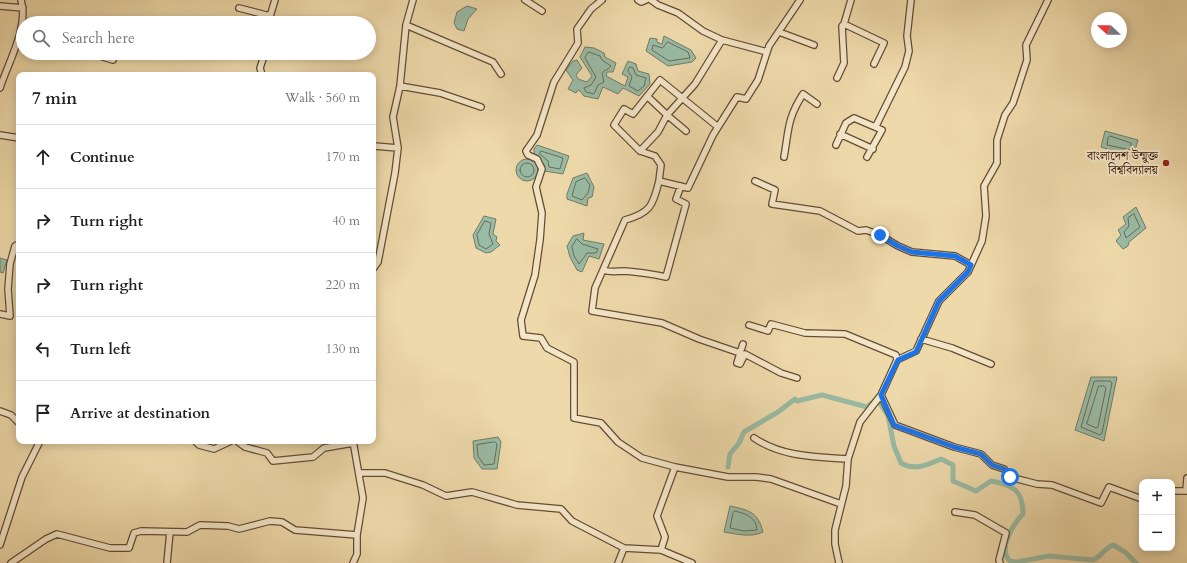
<!DOCTYPE html>
<html lang="en">
<head>
<meta charset="utf-8">
<style>
  body { margin:0; font-family:Cardo,"Noto Serif Bengali",serif; background:#f6f6f6; color:#202124 }
  .controls { position:absolute; right:12px; bottom:12px; display:grid; overflow:hidden; border-radius:8px; box-shadow:0 2px 10px #0003 }
  .controls button { width:36px; height:36px; display:grid; place-items:center; padding:0; border:0; border-bottom:1px solid #e0e0e0; background:#fff; color:#202124; font:20px sans-serif }
  .compass { position:absolute; left:1091px; top:12px; width:36px; height:36px; border-radius:50%; background:#fff; box-shadow:0 2px 10px #0003; rotate:292deg }
  .stop { position:absolute; width:12px; height:12px; margin:-9px; border:3px solid #1a73e8; border-radius:50%; background:#fff }
  .stop.end { background:#1a73e8; border-color:#fff; box-shadow:0 1px 4px #0008 }
  .list { margin:0; padding:0; list-style:none }
  h2 { display:flex; justify-content:space-between; align-items:center; height:52px; margin:0; padding:0 16px; font-size:17px }
  h2 small { font-size:13px; font-weight:400; color:#757577 }
  .list li { display:grid; grid-template-columns:26px 1fr auto; gap:12px; align-items:center; box-sizing:border-box; height:64px; padding:0 16px; border-top:1px solid #e0e0e0 }
  .list b { display:block; font-size:15px; white-space:nowrap }
  .list em { font-size:13px; font-style:normal; color:#757577 }
  .icon { flex:none; width:22px; height:22px; fill:none; stroke:currentColor; stroke-width:2; stroke-linecap:round; stroke-linejoin:round }
  .map { position:relative; flex:none; width:1187px; height:563px; overflow:hidden }
  .search { position:absolute; background:#fff; box-shadow:0 2px 10px #0003; left:16px; top:16px; width:360px; height:44px; display:flex; align-items:center; gap:10px; box-sizing:border-box; padding:0 14px; border-radius:22px; color:#757577; font-size:15px }
  .panel { position:absolute; background:#fff; box-shadow:0 2px 10px #0003; left:16px; top:72px; width:360px; height:372px; border-radius:8px }
  .map>svg:first-child { display:block }
  .water { fill:#9abba5; stroke:#727c68 }
  .lines { fill:none; stroke-linecap:round; stroke-linejoin:round }
  .shore { stroke:#686c58; stroke-width:1 }
  .canal { stroke:#9abba5; stroke-width:5 }
  .minor-casing { stroke:#654c34; stroke-width:8 }
  .minor { stroke:#f4e6c8; stroke-width:5.5 }
  .route { stroke:#1a73e8; stroke-width:5 }
  .poi-dot { fill:#8f2418; stroke:#f4e6c8; stroke-width:1.5 }
  .labels { text-anchor:middle; stroke-width:4; stroke-linejoin:round; paint-order:stroke }
  .poi-label { font-size:12px; fill:#371d0c; stroke:#f4e6c8; text-anchor:end }
</style>
</head>
<body>
<div class="map">
<svg width="1187" height="563" viewBox="0 0 1187 563">
  <rect width="100%" height="100%" fill="#eed9aa"/>
  <filter id="stains"><feTurbulence type="fractalNoise" baseFrequency=".005" numOctaves="4"/><feColorMatrix values="0 0 0 0 .2 0 0 0 0 .09 0 0 0 0 .02 0 0 0 .5 -.17"/></filter>
  <radialGradient id="worn" r=".72"><stop offset=".6" stop-color="#630" stop-opacity="0"/><stop offset="1" stop-color="#630" stop-opacity=".3"/></radialGradient>
  <path class="water" d="M467 6 477 9 468 19 464 31 457 29 454 23 457 12Z
    M664 36 691 50 696 58 692 62 668 66 646 51 650 38 657 39V42L662 44Z
    M585 47 594 48 604 53 605 57 616 63 613 72H607L606 76 625 86 628 77 622 74 628 61 636 64 638 71 649 74 650 84 639 96 623 88 618 94 603 87 598 99 584 96 580 91 578 90 576 93 568 89 573 80 566 70 573 61 577 60 582 68 576 75 578 79 587 82 592 76 580 57Z
    M1105 131 1138 140 1133 157 1101 147Z
    M537 145 569 156 563 174 544 171V164L534 155V149Z
    M516 170a11 11 0 1 1 22 0a11 11 0 1 1-22 0Z
    M587 173 594 187 592 197 588 198 587 206 567 199V194L573 178Z
    M1136 207 1146 228 1129 242 1128 246 1123 249 1116 241 1121 235 1118 230 1126 224 1123 217Z
    M484 216 496 219 493 234 497 237 496 241 500 245 491 252 486 253 476 248 473 235Z
    M584 233 583 240 604 244 599 259 589 256 582 272 577 270 570 257 567 246 573 236Z
    M0 258 7 260 3 273 0 272Z
    M1091 377H1117L1104 441 1075 430Z
    M498 437 501 442 497 469H482L474 458 473 441Z
    M730 506C749 510 758 512 763 532 751 538 737 534 724 532Z"/>
  <g class="lines">
    <path class="shore" d="M668 42 688 52 690 58 669 61 652 50 653 45 662 48Z
      M589 52 600 56 602 60 611 66C605 73 600 68 604 82L598 85 594 94 586 92 584 88 591 85 596 77 585 58Z
      M630 67 633 68 636 75 646 78 644 86 638 91 629 86 632 77 628 71Z
      M1110 136 1131 143V150L1107 145 1108 138Z
      M541 151 563 158 560 169 549 167 548 161 540 154Z
      M520 170a7 7 0 1 1 14 0a7 7 0 1 1-14 0Z
      M585 178 590 185 588 193 582 200 572 196 576 182Z
      M1134 214 1140 227 1126 238 1124 232 1129 226 1128 218Z
      M485 221 491 223 489 234 493 244 486 249 479 245 477 235Z
      M577 239 582 244 598 249 596 253H587L579 264 574 256 572 247Z
      M1096 381H1110L1112 383 1102 433 1100 435 1081 427 1094 382Z
      M1099 386H1104L1106 388 1098 427 1096 428 1087 424Z
      M495 442 497 444 494 464 484 465 478 456 477 445Z
      M735 511C745 513 757 518 757 530L744 531 730 528 733 513Z"/>
    <path class="canal" d="M879 402 888 416 894 446 901 463C915 471 927 465 941 459L953 465V481L976 491 991 481C1013 485 1023 490 1023 514 1014 523 997 549 1010 561L1016 562 1049 556 1093 560C1101 557 1105 548 1113 545L1125 552 1136 563
      M728 467 730 454 739 443 744 432 778 412 795 399 797 401 822 395 867 407 874 401"/>
    <g class="minor-casing">
      <path id="minor" d="M525 0 542 11
        M602 0 591 9 577 29 578 43 554 82 537 135 526 151 528 155 537 159 542 169 536 187 542 213 540 240 535 275 521 320 523 336 541 338 547 348 574 362V418L601 423 618 442 642 458 675 467 657 516 665 537 661 550
        M638 0 641 2 646 0
        M651 0 658 5 678 13 703 31 722 40 767 52
        M851 0 844 24 884 43 874 64
        M1048 0 1026 45 1027 60 1013 103 1005 115 997 140V163L984 186 986 216 982 241 968 272 939 301 916 351 897 360 881 395 895 425 954 447 981 454 992 465 1004 469 1010 477 1037 484 1052 485 1101 503 1109 487 1142 499
        M0 6 23 8
        M239 8 270 16
        M268 23 275 0
        M406 25 493 62 501 74
        M779 32 814 45
        M90 53 113 60
        M262 75 260 68 265 53
        M837 78 844 63 842 26 844 24
        M400 86 440 93 481 107
        M0 88C8 63 29 27 21 0
        M647 96 667 115 695 84 722 40
        M876 126 905 67 909 51 907 36 911 0
        M840 134 873 149
        M0 135 19 138
        M836 145 846 123 854 118 882 130 867 157
        M373 148 374 146 398 148
        M640 151 658 132 667 115 686 131
        M784 157C789 129 787 119 803 94L817 104
        M659 181 661 165 655 156 640 151 614 125 624 109 633 114 660 80 718 127
        M755 181 775 190 772 204 820 211 858 231 866 230 880 235 898 246 912 252 955 256 971 265
        M373 269 378 262 395 173 398 148 393 117 400 86 406 25 413 0
        M603 270C611 273 616 271 625 271 639 272 652 274 666 277L686 204 676 199 681 186
        M0 314 10 316 8 289 10 264 15 246 19 244
        M749 325 768 331 771 324 805 333 845 334 896 355 897 360
        M921 339 952 348 991 364
        M743 344 740 353 699 339 662 323 592 311 595 288 625 220C650 213 653 206 659 181L688 188 713 135 737 97 746 99 758 80 769 46 800 0
        M740 353 737 363 740 364 745 354 781 373 797 378
        M0 411 11 415 19 423
        M754 438C782 457 816 457 848 459
        M195 441 199 445 214 449 231 441
        M237 441 245 447 267 453 273 461 313 457 324 448 353 443
        M353 441 363 498 357 535V554L353 563
        M675 467 728 477H756L771 479 841 504
        M359 473H385L423 485 446 496 472 492 517 505 561 509 572 521 624 548 661 550 692 563
        M1172 491H1186L1187 478
        M955 512 975 515 1006 533 999 560 1000 563
        M0 545 22 477 40 441
        M11 563 46 539 57 534 110 548H129L134 533 141 531 187 532 200 525 228 526 239 529 270 521 282 522 295 530 357 535
        M167 563 170 532
        M618 563 624 548
        M839 563 835 544V530L846 486 848 459 860 422 881 395"/>
    </g>
    <use href="#minor" class="minor"/>
  </g>
  <g class="lines">
    <path class="route" d="M880 235 898 246 912 252 955 256 971 265 968 272 939 301 916 352 898 360 881 395 894 425 954 447 981 454 992 465 1004 469 1010 477"/>
  </g>
  <circle class="poi-dot" cx="1166" cy="163" r="4"/>
  <g class="labels">
    <g class="poi-label">
      <text x="1158" y="160">বাংলাদেশ উন্মুক্ত<tspan x="1158" dy="14">বিশ্ববিদ্যালয়</tspan></text>
    </g>
  </g>
  <rect width="100%" height="100%" filter="url(#stains)"/>
  <rect width="100%" height="100%" fill="url(#worn)"/>
</svg>
<div class="controls">
<button>+</button>
<button>−</button>
</div>
<svg class="compass" viewBox="-18 -18 36 36"><path d="M0-13l5 13h-10z" fill="#e53935"/><path d="M0 13l5-13h-10z" fill="#757577"/></svg>
<div class="stop" style="left:1010px;top:477px"></div>
<div class="stop end" style="left:880px;top:235px"></div>
<div class="search"><svg class="icon" aria-label="search" viewBox="0 0 24 24"><circle cx="10" cy="10" r="6"/><path d="M15 15l6 6"/></svg>Search here</div>
<section class="panel">
<h2>7 min<small>Walk · 560 m</small></h2>
<ul class="list">
<li><svg class="icon" aria-label="ahead" viewBox="0 0 24 24"><path d="M12 20V5M6 11l6-6 6 6"/></svg><div><b>Continue</b></div><em>170 m</em></li>
<li><svg class="icon" aria-label="right" viewBox="0 0 24 24"><path d="M7 20v-9h11M14 6l5 5-5 5"/></svg><div><b>Turn right</b></div><em>40 m</em></li>
<li><svg class="icon" aria-label="right" viewBox="0 0 24 24"><path d="M7 20v-9h11M14 6l5 5-5 5"/></svg><div><b>Turn right</b></div><em>220 m</em></li>
<li><svg class="icon" aria-label="left" viewBox="0 0 24 24"><path d="M17 20v-9H6M10 6l-5 5 5 5"/></svg><div><b>Turn left</b></div><em>130 m</em></li>
<li><svg class="icon" aria-label="arrive" viewBox="0 0 24 24"><path d="M6 21V4h12l-3 4 3 4H6"/></svg><div><b>Arrive at destination</b></div></li>
</ul>
</section>
</div>
</body>
</html>
